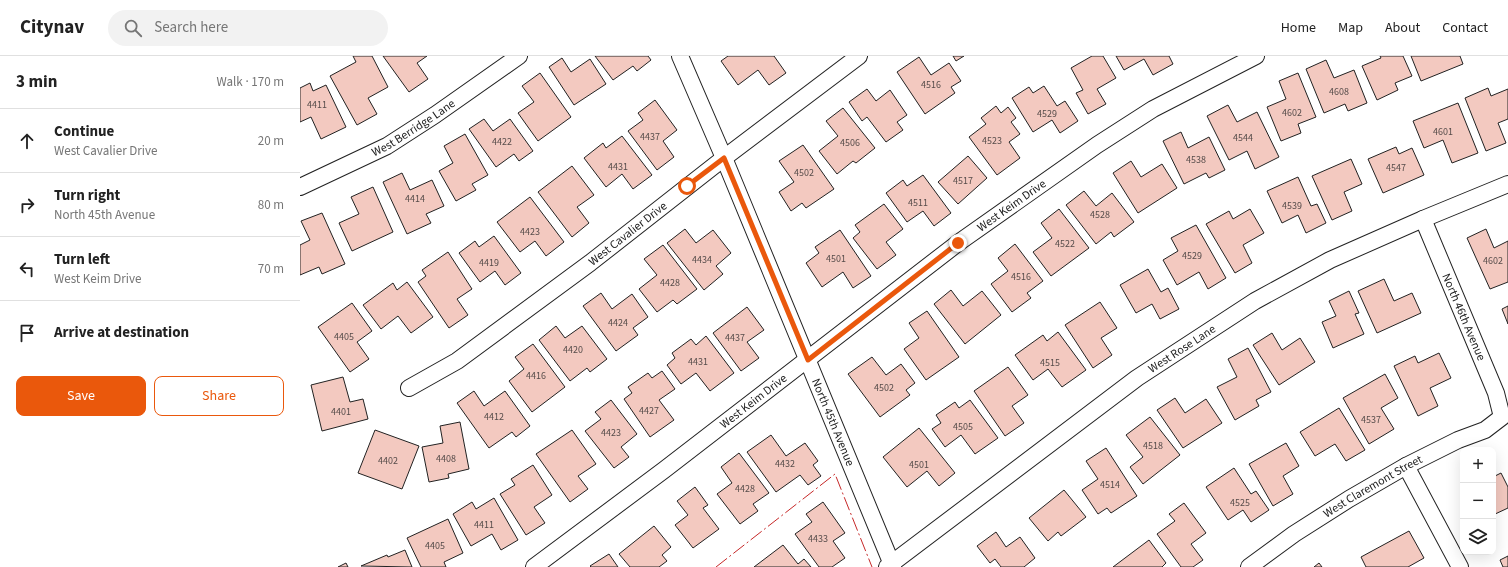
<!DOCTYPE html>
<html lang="en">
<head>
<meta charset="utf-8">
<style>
  body { margin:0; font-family:"Source Sans 3",sans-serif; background:#f2f2f2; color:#222 }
  .controls { position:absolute; right:12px; bottom:12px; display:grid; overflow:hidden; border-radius:8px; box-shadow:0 4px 16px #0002 }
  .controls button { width:36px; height:36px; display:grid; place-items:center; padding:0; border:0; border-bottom:1px solid #e0e0e0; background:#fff; color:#222; font:20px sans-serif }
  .stop { position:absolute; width:12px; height:12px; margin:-9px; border:3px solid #ea580c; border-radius:50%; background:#fff }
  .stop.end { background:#ea580c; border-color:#fff; box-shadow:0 1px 4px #0008 }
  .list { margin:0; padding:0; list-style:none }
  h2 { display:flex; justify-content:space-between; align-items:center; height:52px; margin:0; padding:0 16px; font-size:17px }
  h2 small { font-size:13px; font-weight:400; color:#767676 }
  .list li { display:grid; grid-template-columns:26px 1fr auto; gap:12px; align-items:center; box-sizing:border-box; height:64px; padding:0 16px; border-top:1px solid #e0e0e0 }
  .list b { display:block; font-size:15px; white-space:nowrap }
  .list p { margin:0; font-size:13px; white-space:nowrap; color:#767676 }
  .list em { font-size:13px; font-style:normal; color:#767676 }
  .actions { display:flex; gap:8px; padding:12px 16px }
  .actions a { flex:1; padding:9px 0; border:1px solid #ea580c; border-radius:8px; text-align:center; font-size:14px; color:#ea580c }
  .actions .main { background:#ea580c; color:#fff }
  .icon { flex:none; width:22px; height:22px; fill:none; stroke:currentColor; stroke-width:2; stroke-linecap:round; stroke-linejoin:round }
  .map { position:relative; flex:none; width:1208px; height:511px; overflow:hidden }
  header { display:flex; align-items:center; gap:24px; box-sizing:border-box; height:56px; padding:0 20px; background:#fff; border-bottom:1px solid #e0e0e0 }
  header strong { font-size:19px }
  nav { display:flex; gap:22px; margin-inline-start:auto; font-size:14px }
  .search { width:280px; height:36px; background:#f2f2f2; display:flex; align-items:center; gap:10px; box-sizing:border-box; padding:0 14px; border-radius:22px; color:#767676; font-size:15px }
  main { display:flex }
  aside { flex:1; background:#fff }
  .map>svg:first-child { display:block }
  .building { fill:#f3c9c0; stroke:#222 }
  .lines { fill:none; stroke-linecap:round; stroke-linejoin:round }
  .street-casing { stroke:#222; stroke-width:18 }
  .street { stroke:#fff; stroke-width:16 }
  .power { stroke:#c62828; stroke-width:1; stroke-dasharray:14 3 2 3; stroke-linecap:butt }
  .route { stroke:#ea580c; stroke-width:5 }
  .labels { text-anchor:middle; stroke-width:3; stroke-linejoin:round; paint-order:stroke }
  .number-label { font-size:10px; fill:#564c4a }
  .street-label { font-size:12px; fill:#222; stroke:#fff }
</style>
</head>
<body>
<header>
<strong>Citynav</strong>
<div class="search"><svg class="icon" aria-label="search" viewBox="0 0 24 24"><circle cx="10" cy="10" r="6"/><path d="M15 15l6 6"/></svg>Search here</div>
<nav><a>Home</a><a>Map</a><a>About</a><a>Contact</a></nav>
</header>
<main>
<aside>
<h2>3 min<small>Walk · 170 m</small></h2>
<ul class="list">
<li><svg class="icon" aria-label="ahead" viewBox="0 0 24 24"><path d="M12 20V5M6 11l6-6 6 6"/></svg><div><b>Continue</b><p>West Cavalier Drive</p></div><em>20 m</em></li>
<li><svg class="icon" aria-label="right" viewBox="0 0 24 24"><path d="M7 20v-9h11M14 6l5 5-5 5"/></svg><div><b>Turn right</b><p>North 45th Avenue</p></div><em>80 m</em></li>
<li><svg class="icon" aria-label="left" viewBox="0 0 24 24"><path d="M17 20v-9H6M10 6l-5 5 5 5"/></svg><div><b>Turn left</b><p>West Keim Drive</p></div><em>70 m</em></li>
<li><svg class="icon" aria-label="arrive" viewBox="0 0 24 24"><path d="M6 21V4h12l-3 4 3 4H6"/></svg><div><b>Arrive at destination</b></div></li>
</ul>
<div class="actions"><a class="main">Save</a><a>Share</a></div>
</aside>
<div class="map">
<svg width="1208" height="511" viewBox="0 0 1208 511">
  <rect width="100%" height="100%" fill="#fff"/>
  <path class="building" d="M53 0H72L88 31 68 42 77 58 57 69 30 20 56 6Z
    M83 0H127L117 7 128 23 109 36Z
    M295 0H348L351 4 337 15 333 10 313 24Z
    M428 0H474L486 17 469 29 458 14 438 29 421 5Z
    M653 0H664L656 5Z
    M792 0H803L816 22 797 33 806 48 788 58 776 37 783 34 771 12Z
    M816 0H869L873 8 853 19 844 3 824 14Z
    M1080 0H1103L1112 20 1095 27 1098 34 1077 44 1062 10 1081 2Z
    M1111 0H1160L1163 8 1121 25Z
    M619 1 631 19 649 7 661 25 651 31 655 37 625 58 597 16Z
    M262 2 271 16 290 3 306 28 274 49 249 11Z
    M1026 4 1034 22 1054 14 1067 47 1048 55 1045 48 1024 57 1006 13Z
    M240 17 271 61 238 85 218 57 234 46 222 30Z
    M998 17 1016 61 998 68 1001 77 981 85 967 51 986 43 979 25Z
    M10 27 13 35 26 29 46 71 21 83 11 61 0 66V32Z
    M744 30 757 50 765 45 778 65 760 77 752 64 733 76 712 42 729 31 733 37Z
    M1188 32 1191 40 1208 33V63L1198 67 1206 87 1186 95 1165 42Z
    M567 33 576 45 590 34 607 59 597 66 603 74 586 86 567 61 562 65 549 46Z
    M355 44 377 74 363 85 374 101 357 114 328 75 343 64 338 57Z
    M1158 47 1178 97 1152 107 1143 84 1124 92 1113 65Z
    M928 49 937 66 957 56 979 101 955 113 947 95 929 104 907 60Z
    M696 50 701 57 708 51 716 62 711 66 720 78 709 86 720 102 697 119 669 81 686 68 681 62Z
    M543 52 575 92 556 107 553 105 537 118 519 95 538 80 526 65Z
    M184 63 193 75 210 63 233 95 219 105 214 98 196 111 169 73Z
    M881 76 888 92 909 81 925 114 909 122 906 117 884 128 863 85Z
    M165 78 188 119 172 128 176 134 156 145 139 115 153 107 144 90Z
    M322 80 352 119 333 133 322 118 306 131 284 102 303 87 306 92Z
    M503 89 534 133 506 152 502 147 491 155 479 136 494 126 479 105Z
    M1096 91 1099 98 1112 92 1124 119 1083 137 1068 103Z
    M668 100 687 122 658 148 638 126Z
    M1051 103 1062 128 1044 136 1052 155 1032 164 1012 120Z
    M831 105 841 121 862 108 877 132 838 157 813 117Z
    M272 110 294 139 277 151 289 167 272 181 238 136Z
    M102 117 110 134 132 124 144 150 126 158 131 167 107 178 83 126Z
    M623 119 651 157 634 170 623 155 607 166 586 137 603 124 607 130Z
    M998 121 1011 150 1017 148 1026 167 1006 177 998 159 982 167 967 135Z
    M73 131 93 176 52 195 39 167 59 158 51 141Z
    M784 135 796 150 812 137 834 166 814 181 811 176 796 188 766 149Z
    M230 141 264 186 246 200 235 185 220 196 197 166Z
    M584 148 603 173 586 186 596 199 577 213 553 182 560 176 555 169Z
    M759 153 789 192 751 220 733 196 752 182 741 167Z
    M950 153 964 177 943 189 952 207 935 217 906 168 929 155 933 163Z
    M22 157 45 208 22 218 19 211 0 219V189L10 184 1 165Z
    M896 169 926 222 908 233 899 216 877 229 863 204 878 195 871 182Z
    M385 173 396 187 413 174 431 197 416 210 423 218 404 234 367 187Z
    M1186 173 1194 192 1208 185V226L1190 233 1167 182Z
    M540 174 571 220 553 232 543 216 522 231 506 207 519 197 515 191Z
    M194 180 221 217 205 229 195 215 180 226 159 197 175 185 179 191Z
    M715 188 743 225 727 237 731 242 712 256 691 228 708 215 698 202Z
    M363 189 397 233 377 248 373 244 357 256 339 233 357 219 344 203Z
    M148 196 172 233 157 243 168 259 149 272 118 226 126 220 122 214Z
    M848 213 861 236 868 232 879 253 860 263 852 248 836 257 820 229Z
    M1084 223 1094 245 1112 237 1121 257 1077 277 1058 235Z
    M107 226 133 261 111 277 98 260 81 273 63 249 93 227 97 234Z
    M651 234 663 250 682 235 701 259 665 288 634 248Z
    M1049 235 1059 257 1055 258 1064 278 1033 292 1022 266 1036 260 1029 245Z
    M301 237 312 253 332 238 348 261 333 272 338 279 316 295 283 250Z
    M800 246 817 272 801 282 812 299 793 312 765 269Z
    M52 247 72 275 57 286 69 303 50 316 18 271Z
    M1208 250V268L1202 253Z
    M447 251 464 274 447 286 459 302 441 315 413 277Z
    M627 255 659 301 626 324 604 293 619 282 609 267Z
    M256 270 265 282 282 270 307 303 290 316 287 312 270 325 239 284Z
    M758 276 786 314 762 331 748 313 733 324 715 299 743 279 747 285Z
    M972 277 982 294 1000 282 1015 306 979 329 953 289Z
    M406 280 434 317 410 335 396 317 381 328 367 309 375 302 372 297 391 283 396 289Z
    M233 288 265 331 232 356 209 325 224 313 215 301Z
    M948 292 971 336 956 344 959 350 935 364 917 331 937 321 928 303Z
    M1139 297 1151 322 1130 332 1138 350 1118 360 1094 310 1115 300 1118 307Z
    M572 301 586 319 601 308 615 327 606 334 610 339 580 361 548 318Z
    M708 311 728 339 712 350 724 367 705 380 674 335Z
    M362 315 375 333 359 344 374 364 350 381 324 343 332 337 328 331 348 317 352 322Z
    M1085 318 1098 342 1081 352 1094 373 1069 388 1043 342Z
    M43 321 50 346 63 343 68 363 22 375 11 329Z
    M174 335 184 350 205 335 230 370 216 381 212 376 189 392 157 347Z
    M875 342 885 357 906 343 922 367 883 392 857 354Z
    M311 344 337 378 321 391 329 401 314 412 285 375 301 363 295 356Z
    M670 344 698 382 675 398 661 379 645 391 632 373 641 367 636 359 655 346 659 352Z
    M1039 352 1065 394 1046 405 1035 388 1015 400 1000 376Z
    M850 361 880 399 843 428 830 411 843 401 826 379Z
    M160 366 169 413 148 418 149 422 129 426 122 391 143 387 140 370Z
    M619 372 655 417 639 430 627 415 607 431 583 401Z
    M75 374 119 390 102 433 58 417Z
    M272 374 296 408 278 420 288 433 270 446 236 398Z
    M471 379 486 400 505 387 518 405 513 409 521 420 508 429 500 419 476 436 447 396Z
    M986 387 999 410 983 420 993 438 973 450 949 408Z
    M806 392 837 440 811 457 807 452 798 458 782 434 798 423 786 405Z
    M439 397 469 437 453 448 458 455 440 468 417 438 432 427 421 411Z
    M233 409 252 439 234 451 245 467 226 479 200 438 215 429 211 423Z
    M934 412 951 438 956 435 969 454 951 466 943 454 928 464 906 431Z
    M1201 417 1208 431V452L1193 459V421Z
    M395 431 408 449 403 452 419 473 393 492 375 469 388 459 377 445Z
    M764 434 786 461 761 480 758 476 748 485 729 462Z
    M194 442 218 484 201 494 192 478 171 490 153 458 172 446 176 453Z
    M523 446 545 477 533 485 545 502 532 511H519L495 478 512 466 506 458Z
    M884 447 906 477 891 488 903 504 893 511H881L857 478 875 465 869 458Z
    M148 463 163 497 144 506 146 511H121L107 482Z
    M354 470 371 491 362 499 367 505 359 511H330L319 498Z
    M1109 475 1124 502 1108 511H1066L1061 501Z
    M696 476 706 491 720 481 735 502 724 511H701L695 503 690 507 677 490Z
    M849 484 866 507 862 511H813Z
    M483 489 498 508 504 503 511 511H454Z
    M105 494 112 511 61 510 87 499 88 501Z
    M309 498 318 511H291L290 510Z
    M1208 500V511H1203L1200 504Z
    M46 507 48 511H38Z
    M1019 507 1022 511H1014Z"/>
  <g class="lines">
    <g class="street-casing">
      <g id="street">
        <path id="s1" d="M380 0 424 102 593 511"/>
        <path id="s2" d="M0 131 87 90 135 59 219 0"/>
        <path id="s3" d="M109 332 157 305 290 207 424 102 559 0"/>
        <path d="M1106 410 1160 511"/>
        <path id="s4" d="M234 511 364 414 658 187 797 89 853 53 956 0"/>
        <path id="s5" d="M587 511 837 322 955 245 1030 204 1123 163 1208 128"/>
        <path id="s6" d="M949 511 994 478 1049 443 1106 410 1158 384 1185 374 1202 361 1196 337 1123 163"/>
      </g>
    </g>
    <use href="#street" class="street"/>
    <path class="power" d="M416 511 535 418 572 511"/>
  </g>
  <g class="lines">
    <path class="route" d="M387 130 424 102 508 304 658 187"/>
  </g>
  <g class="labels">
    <g class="number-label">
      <text x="631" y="32">4516</text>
      <text x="1039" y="39">4608</text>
      <text x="17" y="52">4411</text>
      <text x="992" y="60">4602</text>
      <text x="747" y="61">4529</text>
      <text x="1143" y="79">4601</text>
      <text x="350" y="84">4437</text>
      <text x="943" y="85">4544</text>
      <text x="692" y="88">4523</text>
      <text x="202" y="89">4422</text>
      <text x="550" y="90">4506</text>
      <text x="896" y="107">4538</text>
      <text x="318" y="114">4431</text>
      <text x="1096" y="115">4547</text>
      <text x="504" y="120">4502</text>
      <text x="663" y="128">4517</text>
      <text x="115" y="146">4414</text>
      <text x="618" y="150">4511</text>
      <text x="992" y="153">4539</text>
      <text x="800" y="162">4528</text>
      <text x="230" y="179">4423</text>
      <text x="765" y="191">4522</text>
      <text x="892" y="203">4529</text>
      <text x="536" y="206">4501</text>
      <text x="402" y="207">4434</text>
      <text x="1193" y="208">4602</text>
      <text x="189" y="210">4419</text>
      <text x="721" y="224">4516</text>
      <text x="370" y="230">4428</text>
      <text x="318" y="270">4424</text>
      <text x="44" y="284">4405</text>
      <text x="435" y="285">4437</text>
      <text x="273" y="297">4420</text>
      <text x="398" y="309">4431</text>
      <text x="750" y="310">4515</text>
      <text x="236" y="323">4416</text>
      <text x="584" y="335">4502</text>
      <text x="349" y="358">4427</text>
      <text x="41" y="359">4401</text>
      <text x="194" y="364">4412</text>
      <text x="1071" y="367">4537</text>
      <text x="663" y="374">4505</text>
      <text x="311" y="380">4423</text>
      <text x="853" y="393">4518</text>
      <text x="146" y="406">4408</text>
      <text x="88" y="408">4402</text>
      <text x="485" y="411">4432</text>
      <text x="619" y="412">4501</text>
      <text x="810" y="432">4514</text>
      <text x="445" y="436">4428</text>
      <text x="940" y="450">4525</text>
      <text x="184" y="472">4411</text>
      <text x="518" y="486">4433</text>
      <text x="135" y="493">4405</text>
    </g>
    <g class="street-label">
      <text dy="4" stroke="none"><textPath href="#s2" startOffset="128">West Berridge Lane</textPath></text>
      <text dy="4" stroke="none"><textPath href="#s4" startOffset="599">West Keim Drive</textPath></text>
      <text dy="4" stroke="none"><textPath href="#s3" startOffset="268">West Cavalier Drive</textPath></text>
      <text transform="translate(1164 261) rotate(67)" y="4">North 46th Avenue</text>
      <text dy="4" stroke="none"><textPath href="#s5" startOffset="367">West Rose Lane</textPath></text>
      <text dy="4" stroke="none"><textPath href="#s4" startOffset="275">West Keim Drive</textPath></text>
      <text dy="4" stroke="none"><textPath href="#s1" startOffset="397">North 45th Avenue</textPath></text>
      <text dy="4" stroke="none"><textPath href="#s6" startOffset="148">West Claremont Street</textPath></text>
    </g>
  </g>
</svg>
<div class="controls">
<button>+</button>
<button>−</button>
<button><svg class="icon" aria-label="layers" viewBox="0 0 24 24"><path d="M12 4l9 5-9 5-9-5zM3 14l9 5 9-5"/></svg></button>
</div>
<div class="stop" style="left:387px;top:130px"></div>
<div class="stop end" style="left:658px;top:187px"></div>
</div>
</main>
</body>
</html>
